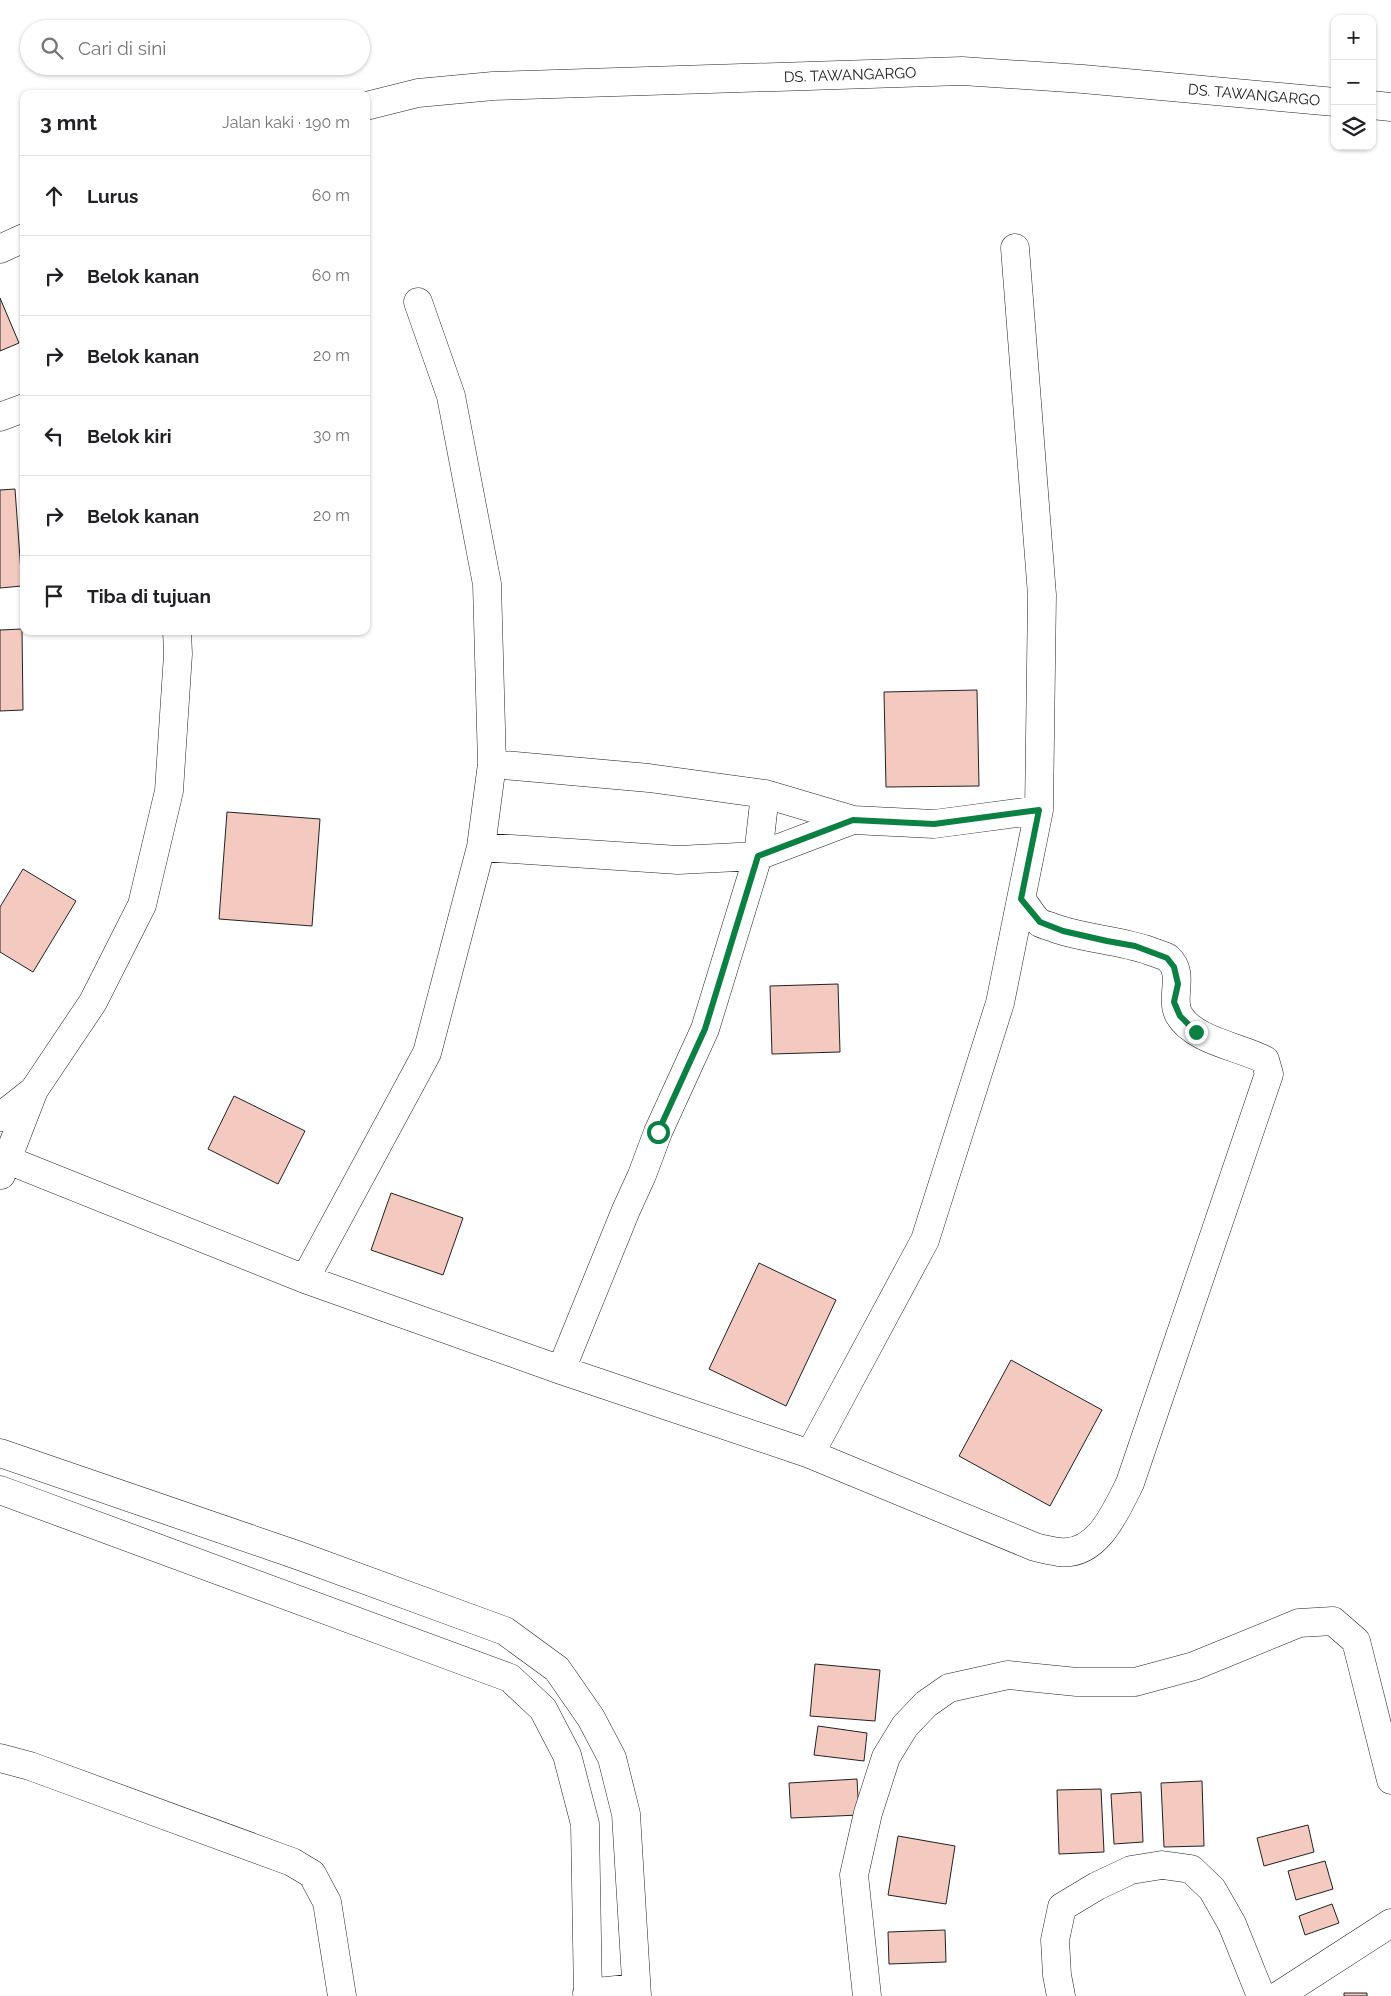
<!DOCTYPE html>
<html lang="id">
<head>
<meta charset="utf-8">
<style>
  body { margin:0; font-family:Raleway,sans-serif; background:#f2f2f2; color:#202124 }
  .controls { position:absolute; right:15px; top:15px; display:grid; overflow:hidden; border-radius:10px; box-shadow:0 1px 4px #0004 }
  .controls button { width:45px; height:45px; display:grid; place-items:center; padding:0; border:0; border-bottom:1px solid #e0e0e0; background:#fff; color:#202124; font:25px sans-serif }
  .stop { position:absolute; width:15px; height:15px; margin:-11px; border:4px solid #0b8043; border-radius:50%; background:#fff }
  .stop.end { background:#0b8043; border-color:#fff; box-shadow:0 1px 5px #0008 }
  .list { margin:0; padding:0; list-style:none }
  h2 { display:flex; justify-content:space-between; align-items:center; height:65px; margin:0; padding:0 20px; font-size:21px }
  h2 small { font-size:16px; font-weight:400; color:#757577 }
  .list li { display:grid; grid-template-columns:32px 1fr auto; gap:15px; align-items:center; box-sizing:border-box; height:80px; padding:0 20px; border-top:1px solid #e0e0e0 }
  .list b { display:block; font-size:19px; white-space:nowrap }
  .list em { font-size:16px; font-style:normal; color:#757577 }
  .icon { flex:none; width:28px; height:28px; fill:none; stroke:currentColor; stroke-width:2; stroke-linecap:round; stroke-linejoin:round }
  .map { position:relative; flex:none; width:1391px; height:1996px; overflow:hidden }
  .search { position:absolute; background:#fff; box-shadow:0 1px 4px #0004; left:20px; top:20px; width:350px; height:55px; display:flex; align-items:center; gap:12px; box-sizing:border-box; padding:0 18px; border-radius:28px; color:#757577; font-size:19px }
  .panel { position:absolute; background:#fff; box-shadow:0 1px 4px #0004; left:20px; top:90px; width:350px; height:545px; border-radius:10px }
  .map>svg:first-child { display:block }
  .building { fill:#f3c9c0; stroke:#222 }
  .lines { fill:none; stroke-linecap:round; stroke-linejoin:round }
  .street-casing { stroke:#222; stroke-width:29 }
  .secondary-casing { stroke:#222; stroke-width:29 }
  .street { stroke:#fff; stroke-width:28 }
  .secondary { stroke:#fff; stroke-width:28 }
  .route { stroke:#0b8043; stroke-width:6 }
  .labels { text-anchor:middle; stroke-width:4; stroke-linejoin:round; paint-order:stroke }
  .street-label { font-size:15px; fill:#222; stroke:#fff }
</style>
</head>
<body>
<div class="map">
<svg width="1391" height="1996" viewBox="0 0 1391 1996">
  <rect width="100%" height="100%" fill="#fff"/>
  <path class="building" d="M0 298 19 343 0 351Z
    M15 489 22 586 0 588V490Z
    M22 629 23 710 0 711V630Z
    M977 690 979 786 886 787 884 692Z
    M227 812 320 819 312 926 219 919Z
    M23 869 76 901 33 972 0 952V907Z
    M838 984 840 1052 772 1054 770 986Z
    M234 1096 305 1131 278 1184 208 1149Z
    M391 1193 463 1218 443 1275 371 1250Z
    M759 1263 836 1300 786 1406 709 1369Z
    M1011 1360 1102 1410 1050 1506 959 1456Z
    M815 1664 880 1670 875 1721 810 1716Z
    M818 1726 867 1733 864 1761 814 1755Z
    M857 1779 859 1815 791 1818 789 1783Z
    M1202 1781 1204 1846 1164 1847 1161 1783Z
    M1101 1789 1104 1852 1059 1854 1057 1790Z
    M1141 1792 1143 1842 1114 1844 1111 1794Z
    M1308 1825 1314 1852 1264 1866 1257 1838Z
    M898 1836 955 1846 946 1904 888 1895Z
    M1325 1861 1333 1889 1296 1900 1288 1871Z
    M1332 1904 1339 1923 1305 1935 1299 1916Z
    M945 1930 946 1962 889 1964 888 1932Z
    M1344 1993H1367V1996H1344Z"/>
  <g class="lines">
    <g class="street-casing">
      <path id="street" d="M0 417 24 408
        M492 764 649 778 765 794 853 820 934 824 1039 810
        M481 847 678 860 758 856 853 820
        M0 1117 33 1091
        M0 1157 305 1279 561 1370 810 1454 1035 1547C1043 1549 1051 1551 1059 1552 1097 1557 1116 1511 1130 1483L1269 1074 1265 1060C1241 1047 1194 1041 1179 1015 1169 998 1186 974 1168 958 1163 955 1155 953 1150 951 1119 940 1085 939 1054 928 1050 926 1044 925 1040 923 1033 918 1027 906 1021 899
        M1 1175 34 1090 93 1002 142 905 169 791 178 654 177 631
        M305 1279 427 1053 481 847 492 764 487 584 451 396 418 302
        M561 1370 626 1210 642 1175 658 1132 705 1029 758 856 765 794
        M0 1453 297 1555 505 1631 557 1669 591 1718 612 1758 626 1814 637 1996
        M810 1454 925 1240 1000 1003 1039 810 1042 595 1015 248
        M0 1490 510 1678 543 1709 567 1755 585 1824 588 1996
        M0 1758 30 1766 292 1862 312 1874 327 1902 342 1996
        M587 1993 636 1988
        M867 1996 854 1875 868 1813 886 1757 905 1726 926 1704 949 1688 1008 1675 1077 1682H1135L1194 1666 1299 1623 1333 1621 1356 1641 1391 1780
        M1061 1996 1057 1975 1055 1940 1062 1907 1097 1886 1131 1870 1162 1865 1191 1869 1212 1889 1232 1924 1261 1996
        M1278 1996 1391 1923"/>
    </g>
    <g class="secondary-casing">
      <path id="secondary" d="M1372 105 1391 107
        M366 106 418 93 493 86 962 71 1083 79 1335 102
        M0 249 24 238"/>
    </g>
    <use href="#street" class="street"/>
    <use href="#secondary" class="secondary"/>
  </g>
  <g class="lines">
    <path class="route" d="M658 1132 705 1029 758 856 853 820 934 824 1039 810 1021 899 1040 922 1063 931 1107 941 1135 946 1167 958 1174 967 1178 984 1174 1002 1180 1016 1196 1032"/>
  </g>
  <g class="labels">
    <g class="street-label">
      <text transform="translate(850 75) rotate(-2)" y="5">DS. TAWANGARGO</text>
      <text transform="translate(1254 95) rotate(5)" y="5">DS. TAWANGARGO</text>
    </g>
  </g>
</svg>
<div class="controls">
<button>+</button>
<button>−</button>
<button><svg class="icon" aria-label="layers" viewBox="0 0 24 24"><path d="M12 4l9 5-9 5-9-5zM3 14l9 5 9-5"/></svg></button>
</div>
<div class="stop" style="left:658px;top:1132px"></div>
<div class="stop end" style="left:1196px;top:1032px"></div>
<div class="search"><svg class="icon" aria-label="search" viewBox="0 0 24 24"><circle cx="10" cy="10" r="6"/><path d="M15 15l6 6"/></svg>Cari di sini</div>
<section class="panel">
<h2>3 mnt<small>Jalan kaki · 190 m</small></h2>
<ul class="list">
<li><svg class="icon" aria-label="ahead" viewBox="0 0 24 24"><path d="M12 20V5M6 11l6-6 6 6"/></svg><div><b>Lurus</b></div><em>60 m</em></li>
<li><svg class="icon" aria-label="right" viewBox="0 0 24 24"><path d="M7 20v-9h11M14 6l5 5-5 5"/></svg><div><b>Belok kanan</b></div><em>60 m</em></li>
<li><svg class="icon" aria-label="right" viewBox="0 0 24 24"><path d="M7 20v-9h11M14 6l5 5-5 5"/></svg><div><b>Belok kanan</b></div><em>20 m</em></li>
<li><svg class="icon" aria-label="left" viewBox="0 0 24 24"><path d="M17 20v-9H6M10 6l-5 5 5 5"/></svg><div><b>Belok kiri</b></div><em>30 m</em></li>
<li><svg class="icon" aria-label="right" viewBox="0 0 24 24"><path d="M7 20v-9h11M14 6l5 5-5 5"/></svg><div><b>Belok kanan</b></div><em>20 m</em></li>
<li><svg class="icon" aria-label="arrive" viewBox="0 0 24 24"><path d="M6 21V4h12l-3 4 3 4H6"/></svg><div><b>Tiba di tujuan</b></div></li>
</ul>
</section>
</div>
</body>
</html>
